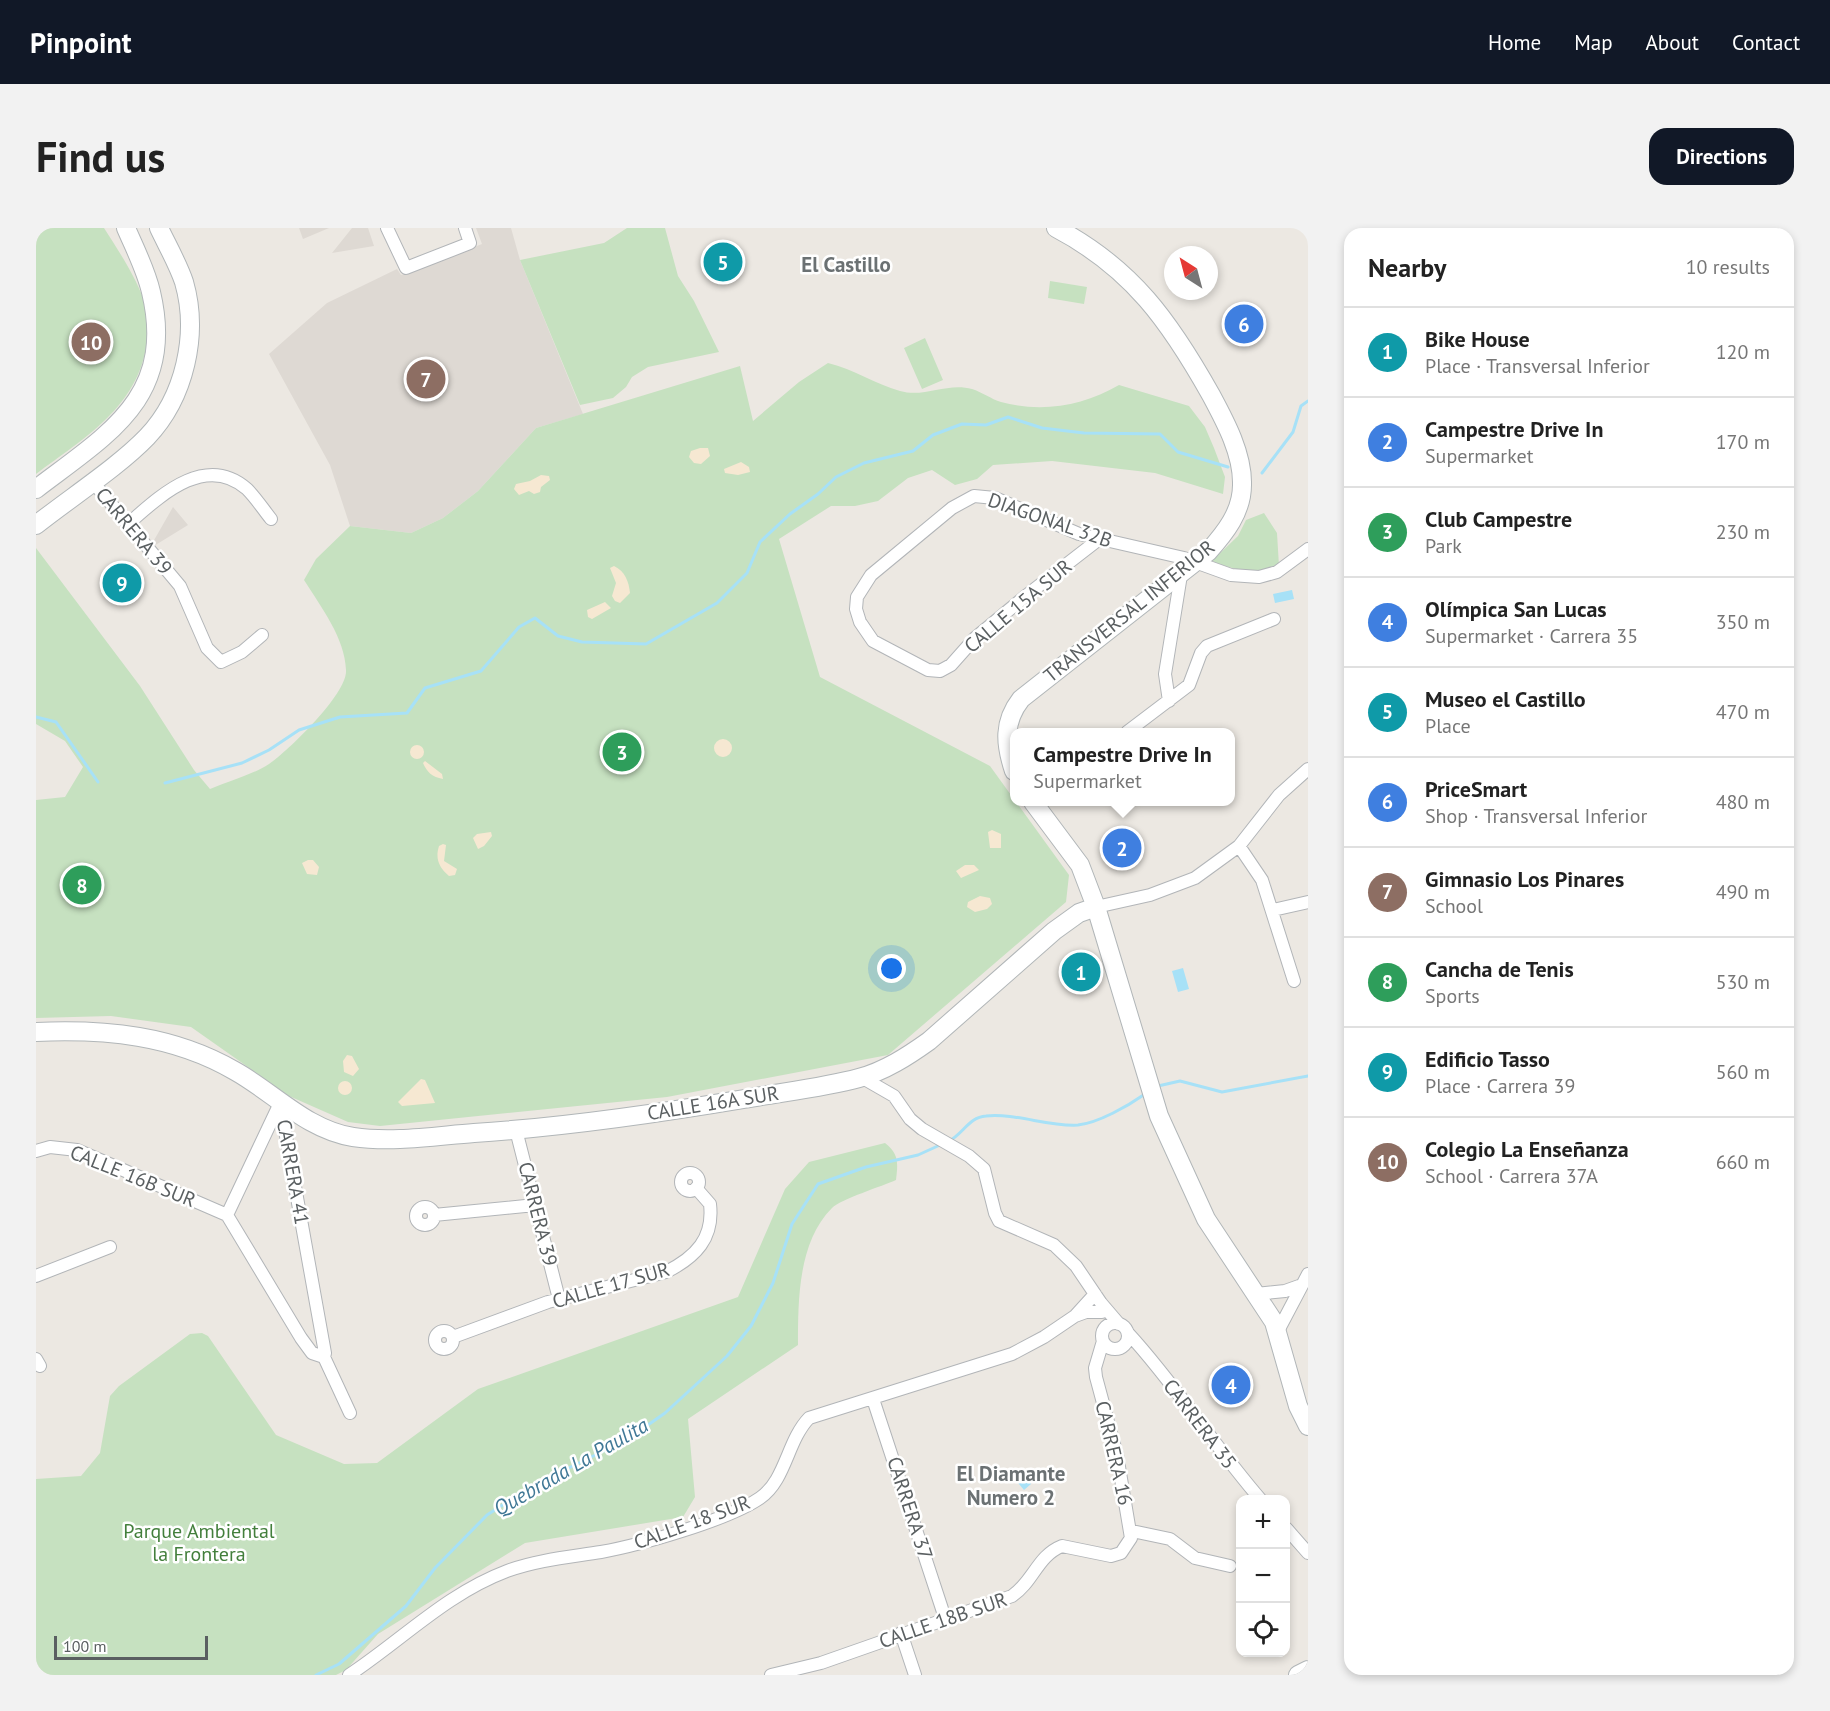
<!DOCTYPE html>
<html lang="en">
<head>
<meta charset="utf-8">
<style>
  body { margin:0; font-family:"PT Sans",sans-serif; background:#f2f2f2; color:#222 }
  .controls { position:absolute; right:18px; bottom:18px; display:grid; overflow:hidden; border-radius:12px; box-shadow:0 3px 9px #0003 }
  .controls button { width:54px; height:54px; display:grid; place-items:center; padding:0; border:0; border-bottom:2px solid #e0e0e0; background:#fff; color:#222; font:30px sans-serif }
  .compass { position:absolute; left:1128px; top:18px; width:54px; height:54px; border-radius:50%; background:#fff; box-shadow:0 3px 9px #0003; rotate:324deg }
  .scale { position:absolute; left:18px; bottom:15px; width:154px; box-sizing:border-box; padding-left:6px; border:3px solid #5a5f61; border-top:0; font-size:16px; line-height:21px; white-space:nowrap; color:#5a5f61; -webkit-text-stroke:4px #fff; paint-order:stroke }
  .you { position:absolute; left:856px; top:741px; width:21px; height:21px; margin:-15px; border:4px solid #fff; border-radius:50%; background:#1a73e8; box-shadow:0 0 0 9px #1a73e833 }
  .badge { display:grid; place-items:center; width:39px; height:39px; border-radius:50%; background:#111827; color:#fff; font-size:20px; font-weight:700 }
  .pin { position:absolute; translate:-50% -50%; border:3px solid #fff; box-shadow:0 2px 6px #0006 }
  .popup { position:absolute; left:974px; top:500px; width:225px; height:78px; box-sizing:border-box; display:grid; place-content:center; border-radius:12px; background:#fff; filter:drop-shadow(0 2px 4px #0005); font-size:20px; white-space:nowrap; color:#767676 }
  .popup b { font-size:22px; color:#222 }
  .popup::after { content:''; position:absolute; left:50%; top:100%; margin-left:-12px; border:12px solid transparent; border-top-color:#fff }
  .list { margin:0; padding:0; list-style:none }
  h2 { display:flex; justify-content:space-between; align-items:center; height:78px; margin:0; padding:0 24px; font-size:26px }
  h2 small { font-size:20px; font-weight:400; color:#767676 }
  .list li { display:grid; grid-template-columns:39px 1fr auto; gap:18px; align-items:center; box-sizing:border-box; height:90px; padding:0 24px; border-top:2px solid #e0e0e0 }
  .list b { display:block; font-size:22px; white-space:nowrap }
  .list p { margin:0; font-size:20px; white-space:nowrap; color:#767676 }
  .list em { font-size:20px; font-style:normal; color:#767676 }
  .icon { flex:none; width:33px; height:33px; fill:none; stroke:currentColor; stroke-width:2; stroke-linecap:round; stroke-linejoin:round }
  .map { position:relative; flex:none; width:1272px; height:1447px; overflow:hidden; border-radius:18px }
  header { display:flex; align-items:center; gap:36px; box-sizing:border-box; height:84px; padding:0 30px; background:#111827; color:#fff }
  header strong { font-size:28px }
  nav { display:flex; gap:33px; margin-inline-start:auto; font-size:21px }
  .intro { display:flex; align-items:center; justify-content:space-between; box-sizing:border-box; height:144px; padding:0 36px }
  h1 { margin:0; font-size:42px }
  .button { padding:15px 27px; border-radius:18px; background:#111827; color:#fff; font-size:21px; font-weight:700 }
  main { display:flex; gap:36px; padding:0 36px }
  aside { flex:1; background:#fff; border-radius:18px; box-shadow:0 3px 9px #0003 }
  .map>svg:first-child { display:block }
  .education { fill:#ded9d3 }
  .green { fill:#c6e1c0 }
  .sand { fill:#f6e8d2 }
  .water { fill:#a7e1f7 }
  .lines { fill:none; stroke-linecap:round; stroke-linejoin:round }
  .stream { stroke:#a7e1f7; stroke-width:3 }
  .street-casing { stroke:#b2b5b8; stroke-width:14 }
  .secondary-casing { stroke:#b1b6b8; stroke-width:20 }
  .street { stroke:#fff; stroke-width:12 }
  .secondary { stroke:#fff; stroke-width:18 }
  .labels { text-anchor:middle; stroke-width:5; stroke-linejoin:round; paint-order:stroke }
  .street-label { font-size:20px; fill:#5a5f61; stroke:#fff }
  .park-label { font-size:20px; fill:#437f3c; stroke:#fff }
  .neighbourhood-label { font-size:21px; font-weight:bold; fill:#6b7173; stroke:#fff }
  .water-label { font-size:21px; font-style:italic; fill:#407896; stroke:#fff }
</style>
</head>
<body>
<header>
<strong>Pinpoint</strong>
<nav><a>Home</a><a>Map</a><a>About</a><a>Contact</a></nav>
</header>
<div class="intro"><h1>Find us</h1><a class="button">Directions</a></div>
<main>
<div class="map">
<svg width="1272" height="1447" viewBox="0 0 1272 1447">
  <rect width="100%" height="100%" fill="#ece8e2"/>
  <path class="education" d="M263 0H293L267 11Z
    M316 0H332L338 18 296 25Z
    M440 0H475L484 32 547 186 500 200 442 263 407 290 375 305 314 298 294 237 233 126 291 75 361 41 365 47 446 16Z
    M137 279 152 297 113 321Z"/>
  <path class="green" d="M0 0H68C84 25 102 52 111 81 113 91 112 103 111 113 103 179 48 210 0 246Z
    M591 0H629L642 48 658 73 683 124 612 139 596 149 590 159 577 170 544 177 484 32 568 15Z
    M1014 53 1051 59 1048 76 1012 70Z
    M889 110 907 152 886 161 868 120Z
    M792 135C818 141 839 156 864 163 889 170 911 154 936 161 946 164 955 171 965 174 1006 185 1047 178 1083 157L1153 178 1169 199 1178 220 1189 249 1187 266 1119 245 1016 233 957 237 941 251 919 257 896 242 872 250 842 273 819 278H795L743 311 784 449 954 538 1033 647 1030 674 852 827 631 869 344 898 312 894 253 868 155 799 75 788 0 790V572L29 569 47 539 29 513 0 496V320L104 458 158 542 174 561C193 553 216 547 233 536 252 523 312 465 310 442 309 410 285 379 268 352L280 331 314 298 375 305 407 290 442 263 500 200 704 138 717 193 763 154Z
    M1228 285 1241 305 1243 338C1218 346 1200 343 1176 333L1202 308 1210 292Z
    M849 915C863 926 862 935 860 952 847 958 805 971 796 980 762 1014 762 1072 762 1117L652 1191 659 1269 647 1289 489 1315 342 1406 310 1442 300 1447H0V1251L45 1248 64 1225 74 1168 83 1158 154 1106 166 1105 172 1108 240 1207 308 1236 341 1235 442 1161 702 1069 749 961 773 934Z"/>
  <path class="sand" d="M664 220H672L674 228 665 236 658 235 653 229 655 223Z
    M705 234 713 239 714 244 702 247 689 245 688 241Z
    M505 247 513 248 514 252 505 259 504 264 498 266 493 263 483 267 478 261 480 256 494 253Z
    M578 338C589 343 593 354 594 365L584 375 579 373 576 368 580 355 574 340Z
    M569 374 575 380 556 391 552 389 551 382Z
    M678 520a9 9 0 1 1 18 0a9 9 0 1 1-18 0Z
    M374 524a7 7 0 1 1 14 0a7 7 0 1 1-14 0Z
    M389 533 406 546 407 551C396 549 391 544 387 535Z
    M956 602 965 606V620H954L952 604Z
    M455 604 456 608 448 618 442 621 437 610 441 606Z
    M407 616 410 617 408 633 421 641 419 647 413 648C403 639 399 631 403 618Z
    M272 632H277L283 639 281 647 271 646 266 635Z
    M929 637H938L943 642 925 650 920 643Z
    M944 668 954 670 956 676 951 681 939 684 931 679 932 674Z
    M311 827 316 828 323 841 317 848 308 844 307 833Z
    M385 851 389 852 399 875 366 878 362 874Z
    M302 860a7 7 0 1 1 14 0a7 7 0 1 1-14 0Z"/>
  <path class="water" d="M1256 362 1258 371 1239 375 1237 366Z
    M1147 740 1153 761 1142 764 1136 743Z
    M985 1243 995 1256 988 1262 977 1249Z"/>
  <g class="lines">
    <path class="stream" d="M1226 245 1257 204 1265 178 1272 173
      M0 489 20 494 62 554
      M129 555 206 535 233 522 263 502 304 489 371 485 389 460 445 443 483 399 499 390 522 408 546 414 610 416 681 375 711 345 724 314 754 286 782 266 800 249 828 235 877 223 897 207 926 196 950 197 972 189 1006 200 1048 205 1124 206 1142 224 1192 239
      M1122 858 1144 853 1186 864 1272 848
      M913 913C927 906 933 889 950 888 980 885 1013 899 1042 897 1062 895 1092 878 1109 866
      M280 1447 303 1436 370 1378 399 1340 451 1287 498 1257 592 1211 629 1185 691 1128 715 1098 737 1055 756 996 782 956 830 939 882 927 904 917"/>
    <g class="street-casing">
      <path id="street" d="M351 0 370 40 434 15 429 0
        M56 253 144 358 171 420 185 434 206 424 226 407
        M92 296C123 269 169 224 211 261 220 270 227 281 235 291
        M1062 312 991 367 939 410 915 437 904 443 892 442 837 413 824 394 820 381 821 369 835 347 916 280 938 268 959 270 1043 306 1148 330 1195 347 1223 349 1241 344 1272 321
        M1133 473 1129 446 1145 347
        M1091 504 1153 457 1165 425 1171 418 1238 391
        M1203 618 1226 652 1258 753
        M1060 679 1114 667 1159 650 1203 618 1243 567 1272 541
        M1237 682 1272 674
        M825 849 858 868 874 891 886 901 933 928 948 941 959 985 963 993 1018 1017 1040 1038 1065 1075 1083 1096
        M244 875 289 1125 288 1129 314 1185
        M480 902 523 1071
        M0 923 14 919 41 922 191 987 265 1110 276 1125 288 1129
        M645 954a9 9 0 1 1 18 0a9 9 0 1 1-18 0Z
        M380 988a9 9 0 1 1 18 0a9 9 0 1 1-18 0Z
        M191 987 244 875
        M398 987 499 977
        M0 1048 74 1019
        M1220 1066 1249 1063 1263 1058
        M1039 1088 1050 1084H1066
        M1066 1108a13 13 0 1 1 26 0a13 13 0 1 1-26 0Z
        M1242 1103 1272 1046
        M399 1112a9 9 0 1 1 18 0a9 9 0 1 1-18 0Z
        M1092 1105C1140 1157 1178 1218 1225 1272
        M417 1109 512 1074 630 1044C660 1029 678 1010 674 976L660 960
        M0 1131 4 1138
        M837 1171 909 1390
        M1250 1300 1272 1325
        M1096 1303 1134 1311 1159 1330 1194 1338
        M865 1405 879 1447
        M313 1447C366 1412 410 1366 471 1343 501 1332 534 1329 565 1324 604 1317 692 1292 724 1270 750 1252 751 1213 773 1190L976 1126 1008 1109 1039 1088 1059 1066
        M735 1447 785 1435 976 1368C998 1353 1001 1328 1026 1318L1075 1328 1085 1325 1095 1310 1081 1227 1060 1149 1059 1140 1067 1113"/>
    </g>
    <g class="secondary-casing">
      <path id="secondary" d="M0 261C72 206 140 169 115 64 110 42 99 21 90 0
        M0 297C34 270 82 239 111 209 149 169 163 106 148 54 142 36 131 17 123 0
        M978 543C969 516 967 494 985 471L1172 324C1189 305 1206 284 1206 257 1207 226 1189 193 1175 167 1134 94 1096 40 1020 0
        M997 574 1044 637 1060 679 1123 888 1170 991 1238 1094 1262 1178 1272 1198
        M0 804C70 801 137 807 199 843 237 864 271 902 317 909 356 915 399 908 438 905 529 899 619 886 708 871 746 864 786 860 823 850 849 843 872 828 893 813L1018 703 1043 685 1060 679
        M1262 1447 1272 1442"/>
    </g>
    <use href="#street" class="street"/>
    <use href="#secondary" class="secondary"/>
  </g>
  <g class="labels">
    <g class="street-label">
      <text transform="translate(1014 292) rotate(19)" y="7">DIAGONAL 32B</text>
      <text transform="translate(98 303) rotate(50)" y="7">CARRERA 39</text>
      <text transform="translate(982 378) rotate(-40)" y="7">CALLE 15A SUR</text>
      <text transform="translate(1093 383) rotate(-39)" y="7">TRANSVERSAL INFERIOR</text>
      <text transform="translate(677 875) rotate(-9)" y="7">CALLE 16A SUR</text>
      <text transform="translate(257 944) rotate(80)" y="7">CARRERA 41</text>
      <text transform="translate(97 948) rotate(22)" y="7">CALLE 16B SUR</text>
      <text transform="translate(502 986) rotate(76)" y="7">CARRERA 39</text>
      <text transform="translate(575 1057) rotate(-16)" y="7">CALLE 17 SUR</text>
      <text transform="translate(1164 1196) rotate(53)" y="7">CARRERA 35</text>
      <text transform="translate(1078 1225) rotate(77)" y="7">CARRERA 16</text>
      <text transform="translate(874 1280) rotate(72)" y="7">CARRERA 37</text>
      <text transform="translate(656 1294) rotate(-20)" y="7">CALLE 18 SUR</text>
      <text transform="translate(907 1392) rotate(-19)" y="7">CALLE 18B SUR</text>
    </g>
    <g class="park-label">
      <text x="163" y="1310">Parque Ambiental<tspan x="163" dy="23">la Frontera</tspan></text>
    </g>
    <g class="neighbourhood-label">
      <text x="810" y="44">El Castillo</text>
      <text x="975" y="1253">El Diamante<tspan x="975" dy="24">Numero 2</tspan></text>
    </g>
    <g class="water-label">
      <text transform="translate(535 1239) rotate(-30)" y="7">Quebrada La Paulita</text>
    </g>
  </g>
</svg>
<div class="controls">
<button>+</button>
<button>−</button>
<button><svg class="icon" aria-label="locate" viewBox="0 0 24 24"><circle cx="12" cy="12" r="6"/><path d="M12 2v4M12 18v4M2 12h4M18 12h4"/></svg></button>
</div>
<svg class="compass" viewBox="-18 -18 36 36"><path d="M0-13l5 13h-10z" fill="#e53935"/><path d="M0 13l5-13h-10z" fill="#767676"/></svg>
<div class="scale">100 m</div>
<div class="you"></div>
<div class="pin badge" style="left:1045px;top:744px;background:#0f9aa8">1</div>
<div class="pin badge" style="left:1086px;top:620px;background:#3f7fe0">2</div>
<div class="popup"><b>Campestre Drive In</b>Supermarket</div>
<div class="pin badge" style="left:586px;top:524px;background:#2e9e5b">3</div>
<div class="pin badge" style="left:1195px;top:1157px;background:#3f7fe0">4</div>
<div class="pin badge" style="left:687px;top:34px;background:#0f9aa8">5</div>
<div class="pin badge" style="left:1208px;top:96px;background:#3f7fe0">6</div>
<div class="pin badge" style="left:390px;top:151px;background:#8d6e63">7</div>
<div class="pin badge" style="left:46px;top:657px;background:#2e9e5b">8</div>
<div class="pin badge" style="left:86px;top:355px;background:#0f9aa8">9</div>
<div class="pin badge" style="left:55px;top:114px;background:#8d6e63">10</div>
</div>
<aside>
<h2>Nearby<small>10 results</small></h2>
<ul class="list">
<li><span class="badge" style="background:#0f9aa8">1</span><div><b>Bike House</b><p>Place · Transversal Inferior</p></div><em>120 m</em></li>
<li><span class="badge" style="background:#3f7fe0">2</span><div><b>Campestre Drive In</b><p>Supermarket</p></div><em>170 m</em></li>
<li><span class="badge" style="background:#2e9e5b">3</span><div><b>Club Campestre</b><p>Park</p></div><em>230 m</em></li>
<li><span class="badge" style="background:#3f7fe0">4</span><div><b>Olímpica San Lucas</b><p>Supermarket · Carrera 35</p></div><em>350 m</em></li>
<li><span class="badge" style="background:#0f9aa8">5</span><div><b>Museo el Castillo</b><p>Place</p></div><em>470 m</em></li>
<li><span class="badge" style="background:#3f7fe0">6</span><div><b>PriceSmart</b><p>Shop · Transversal Inferior</p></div><em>480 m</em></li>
<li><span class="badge" style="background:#8d6e63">7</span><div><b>Gimnasio Los Pinares</b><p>School</p></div><em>490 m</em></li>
<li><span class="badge" style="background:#2e9e5b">8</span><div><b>Cancha de Tenis</b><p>Sports</p></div><em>530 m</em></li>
<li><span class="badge" style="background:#0f9aa8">9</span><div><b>Edificio Tasso</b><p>Place · Carrera 39</p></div><em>560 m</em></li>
<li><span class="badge" style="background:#8d6e63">10</span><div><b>Colegio La Enseñanza</b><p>School · Carrera 37A</p></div><em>660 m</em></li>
</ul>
</aside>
</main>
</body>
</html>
